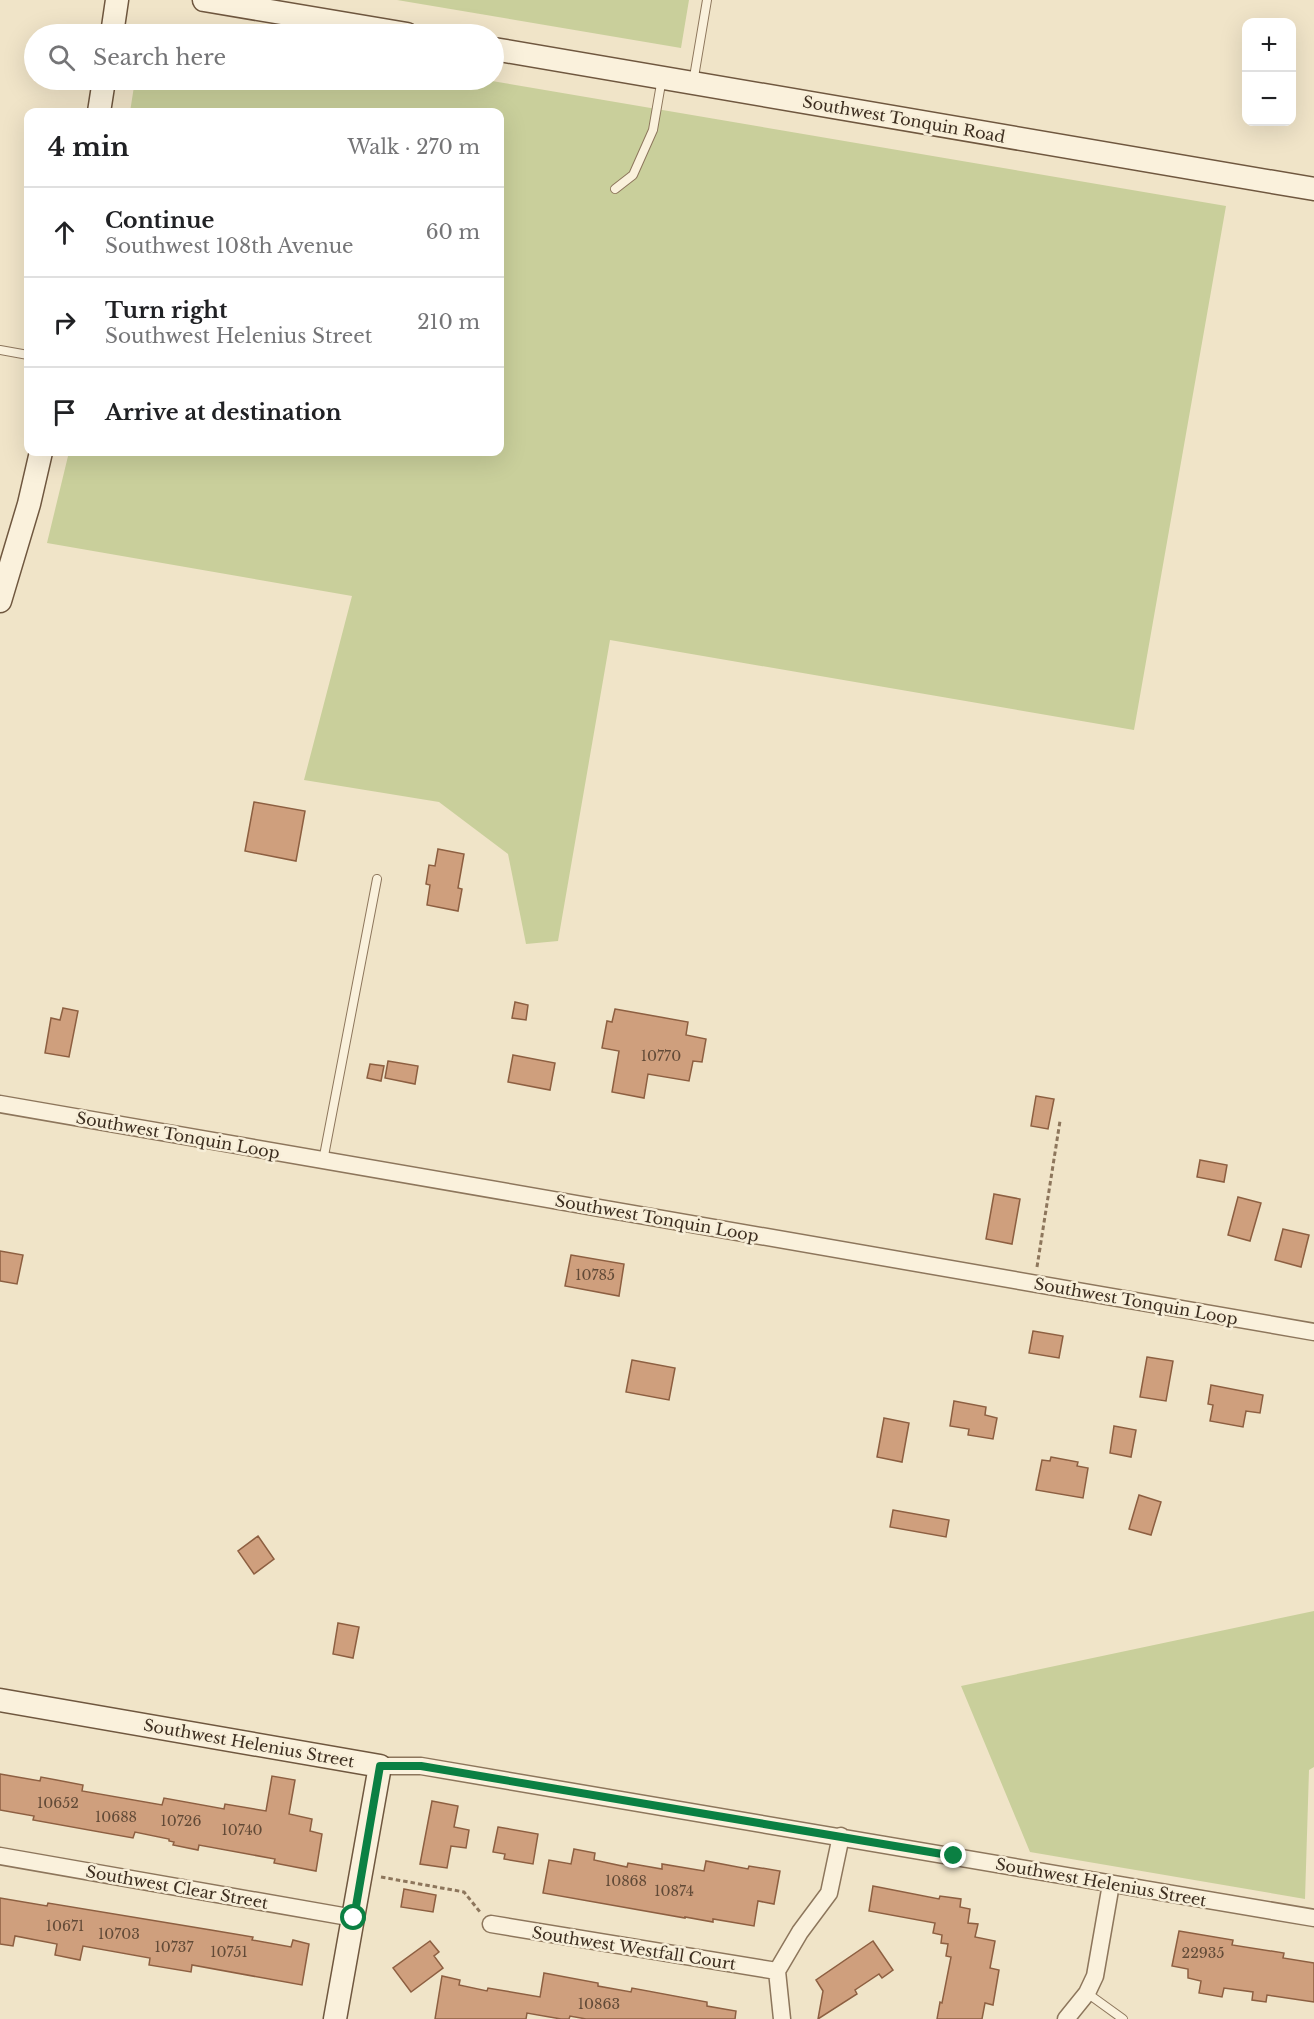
<!DOCTYPE html>
<html lang="en">
<head>
<meta charset="utf-8">
<style>
  body { margin:0; font-family:"Libre Baskerville",serif; background:#f2f2f2; color:#202124 }
  .controls { position:absolute; right:18px; top:18px; display:grid; overflow:hidden; border-radius:12px; box-shadow:0 6px 24px #0002 }
  .controls button { width:54px; height:54px; display:grid; place-items:center; padding:0; border:0; border-bottom:2px solid #e0e0e0; background:#fff; color:#202124; font:30px sans-serif }
  .stop { position:absolute; width:18px; height:18px; margin:-14px; border:4px solid #0b8043; border-radius:50%; background:#fff }
  .stop.end { background:#0b8043; border-color:#fff; box-shadow:0 2px 6px #0008 }
  .list { margin:0; padding:0; list-style:none }
  h2 { display:flex; justify-content:space-between; align-items:center; height:78px; margin:0; padding:0 24px; font-size:26px }
  h2 small { font-size:20px; font-weight:400; color:#757577 }
  .list li { display:grid; grid-template-columns:39px 1fr auto; gap:18px; align-items:center; box-sizing:border-box; height:90px; padding:0 24px; border-top:2px solid #e0e0e0 }
  .list b { display:block; font-size:22px; white-space:nowrap }
  .list p { margin:0; font-size:20px; white-space:nowrap; color:#757577 }
  .list em { font-size:20px; font-style:normal; color:#757577 }
  .icon { flex:none; width:33px; height:33px; fill:none; stroke:currentColor; stroke-width:2; stroke-linecap:round; stroke-linejoin:round }
  .map { position:relative; flex:none; width:1314px; height:2019px; overflow:hidden }
  .search { position:absolute; background:#fff; box-shadow:0 6px 24px #0002; left:24px; top:24px; width:480px; height:66px; display:flex; align-items:center; gap:15px; box-sizing:border-box; padding:0 21px; border-radius:33px; color:#757577; font-size:22px }
  .panel { position:absolute; background:#fff; box-shadow:0 6px 24px #0002; left:24px; top:108px; width:480px; height:348px; border-radius:12px }
  .map>svg:first-child { display:block }
  .green { fill:#c9cf9b }
  .building { fill:#cf9f7d; stroke:#8d5f41; stroke-width:1.5 }
  .lines { fill:none; stroke-linecap:round; stroke-linejoin:round }
  .lane-casing { stroke:#8d765c; stroke-width:10 }
  .street-casing { stroke:#8d765c; stroke-width:19 }
  .secondary-casing { stroke:#6f573f; stroke-width:25 }
  .path { stroke:#8d765c; stroke-width:3; stroke-dasharray:4.5 3; stroke-linecap:butt }
  .lane { stroke:#faf1dc; stroke-width:8 }
  .street { stroke:#faf1dc; stroke-width:16 }
  .secondary { stroke:#faf1dc; stroke-width:22 }
  .route { stroke:#0b8043; stroke-width:8 }
  .labels { text-anchor:middle; stroke-width:5; stroke-linejoin:round; paint-order:stroke }
  .number-label { font-size:14px; fill:#624a37 }
  .street-label { font-size:16px; fill:#3d2e20; stroke:#f7eed8 }
</style>
</head>
<body>
<div class="map">
<svg width="1314" height="2019" viewBox="0 0 1314 2019">
  <rect width="100%" height="100%" fill="#f0e4c8"/>
  <path class="green" d="M397 0H689L681 48Z
    M135 80H486L1226 206 1134 730 610 640 558 941 526 944 508 854 439 802 304 780 352 596 47 543 69 452H500V112H130Z
    M1314 1611V1767L1309 1770 1305 1899 1030 1852 961 1686Z"/>
  <path class="building" d="M254 802 305 811 296 861 245 851Z
    M438 849 464 854 458 888 462 889 458 911 427 905 430 885 426 884 429 865 435 866Z
    M515 1002 528 1005 526 1020 512 1018Z
    M63 1008 78 1011 69 1057 45 1053 51 1018 60 1020Z
    M615 1009 688 1022 686 1035 706 1039 702 1062 693 1061 689 1081 648 1074 644 1098 612 1092 619 1051 602 1048 607 1021 612 1022Z
    M513 1055 555 1063 550 1090 508 1082Z
    M388 1061 418 1066 415 1084 385 1078Z
    M370 1064 384 1066 381 1081 367 1078Z
    M1036 1096 1054 1099 1048 1129 1031 1126Z
    M1200 1160 1227 1165 1224 1182 1197 1177Z
    M994 1194 1020 1199 1012 1244 986 1239Z
    M1238 1197 1261 1203 1250 1241 1228 1235Z
    M1283 1229 1309 1235 1301 1267 1275 1260Z
    M0 1251 23 1255 17 1284 0 1281Z
    M571 1255 624 1264 619 1296 565 1286Z
    M1033 1331 1063 1336 1059 1358 1029 1353Z
    M1147 1357 1173 1361 1166 1401 1140 1397Z
    M632 1360 675 1368 669 1400 626 1392Z
    M1211 1385 1263 1395 1260 1413 1246 1411 1243 1427 1210 1421 1213 1405 1208 1404Z
    M954 1401 986 1407 985 1415 997 1418 993 1439 968 1435 969 1429 950 1426Z
    M884 1418 909 1423 902 1462 877 1457Z
    M1114 1426 1136 1430 1131 1457 1110 1453Z
    M1051 1457 1078 1462 1077 1466 1088 1468 1083 1498 1036 1490 1042 1460 1050 1461Z
    M1139 1495 1161 1502 1151 1535 1129 1529Z
    M893 1510 949 1520 946 1537 890 1527Z
    M258 1536 274 1559 254 1574 238 1551Z
    M338 1623 359 1627 353 1658 333 1654Z
    M0 1774 40 1781 41 1777 83 1785 82 1791 162 1805 164 1798 224 1809 225 1804 266 1811 272 1776 295 1780 289 1814 312 1819 310 1831 322 1834 316 1871 274 1863 275 1859 199 1845 198 1850 173 1845 174 1842 169 1841V1839L135 1832 133 1838 33 1820 34 1816 0 1810Z
    M432 1801 458 1806 454 1827 469 1830 466 1848 451 1846 447 1868 420 1864Z
    M498 1827 538 1834 533 1864 504 1859 505 1854 493 1852Z
    M574 1849 595 1853 594 1860 627 1867 628 1863 662 1869V1864L704 1871 706 1861 748 1869 749 1866 780 1871 774 1904 758 1901 754 1926 713 1919V1922L685 1917V1918L543 1893 549 1860 571 1864Z
    M873 1886 939 1899 940 1896 961 1899 960 1907 970 1909 968 1923 978 1924 975 1937 995 1941 990 1968 999 1970 993 2005 985 2003 982 2019H937L940 2002 942 2003 951 1957 946 1956 948 1944 941 1943 942 1935 933 1933 935 1923 869 1911Z
    M404 1889 436 1895 433 1912 401 1907Z
    M0 1898 47 1906 48 1903 211 1930 253 1937 252 1940 291 1947 293 1940 309 1944 302 1985 192 1965 191 1972 149 1965 150 1958 83 1946 80 1960 55 1955 57 1944 15 1936 13 1946 0 1944Z
    M1179 1931 1233 1940 1232 1945 1284 1953 1283 1958 1314 1963V2002L1267 1995 1266 2002 1252 2000 1253 1992 1224 1988 1222 1997 1199 1993 1201 1981 1188 1978V1969L1172 1966Z
    M430 1941 439 1952 434 1956 443 1968 411 1992 393 1968Z
    M873 1941 893 1970 882 1978 879 1974 855 1990 857 1994 818 2019 823 1991 816 1980Z
    M544 1973 598 1983V1986L631 1992 632 1988 707 2002V2006L736 2011 735 2019H586L570 2016 569 2019H561L527 2013 526 2019H435L442 1976 460 1980 459 1985 487 1991 488 1988 540 1997Z"/>
  <g class="lines">
    <g class="lane-casing">
      <path id="lane" d="M693 83 707 0
        M615 189 633 175 653 130 662 78
        M0 350 28 355
        M323 1161 377 879
        M1087 1993 1123 2019"/>
    </g>
    <g class="street-casing">
      <path id="street" d="M0 1104 1314 1332
        M380 1766H421L1314 1918
        M0 1856 354 1918
        M491 1924 777 1971
        M782 2019 777 1971 800 1932 829 1893 841 1836
        M1066 2019 1087 1993 1095 1976 1111 1884"/>
    </g>
    <g class="secondary-casing">
      <path id="secondary" d="M204 0 407 34
        M112 34 117 0
        M494 49 1314 189
        M99 112 104 80
        M0 601 29 504 41 452
        M0 1700 380 1766 335 2019"/>
    </g>
    <path class="path" d="M1037 1267 1060 1121
      M381 1877 464 1892 480 1912"/>
    <use href="#lane" class="lane"/>
    <use href="#street" class="street"/>
    <use href="#secondary" class="secondary"/>
  </g>
  <g class="lines">
    <path class="route" d="M354 1918 380 1766H421L954 1856"/>
  </g>
  <g class="labels">
    <g class="number-label">
      <text x="661" y="1061">10770</text>
      <text x="595" y="1280">10785</text>
      <text x="58" y="1808">10652</text>
      <text x="116" y="1822">10688</text>
      <text x="181" y="1826">10726</text>
      <text x="242" y="1835">10740</text>
      <text x="626" y="1886">10868</text>
      <text x="674" y="1896">10874</text>
      <text x="65" y="1931">10671</text>
      <text x="119" y="1939">10703</text>
      <text x="174" y="1952">10737</text>
      <text x="229" y="1957">10751</text>
      <text x="1203" y="1958">22935</text>
      <text x="599" y="2009">10863</text>
    </g>
    <g class="street-label">
      <text transform="translate(904 119) rotate(10)" y="6">Southwest Tonquin Road</text>
      <text transform="translate(178 1135) rotate(10)" y="6">Southwest Tonquin Loop</text>
      <text transform="translate(657 1218) rotate(10)" y="6">Southwest Tonquin Loop</text>
      <text transform="translate(1136 1301) rotate(10)" y="6">Southwest Tonquin Loop</text>
      <text transform="translate(249 1743) rotate(10)" y="6">Southwest Helenius Street</text>
      <text transform="translate(1101 1882) rotate(10)" y="6">Southwest Helenius Street</text>
      <text transform="translate(177 1887) rotate(10)" y="6">Southwest Clear Street</text>
      <text transform="translate(634 1948) rotate(9)" y="6">Southwest Westfall Court</text>
    </g>
  </g>
</svg>
<div class="controls">
<button>+</button>
<button>−</button>
</div>
<div class="stop" style="left:354px;top:1918px"></div>
<div class="stop end" style="left:954px;top:1856px"></div>
<div class="search"><svg class="icon" aria-label="search" viewBox="0 0 24 24"><circle cx="10" cy="10" r="6"/><path d="M15 15l6 6"/></svg>Search here</div>
<section class="panel">
<h2>4 min<small>Walk · 270 m</small></h2>
<ul class="list">
<li><svg class="icon" aria-label="ahead" viewBox="0 0 24 24"><path d="M12 20V5M6 11l6-6 6 6"/></svg><div><b>Continue</b><p>Southwest 108th Avenue</p></div><em>60 m</em></li>
<li><svg class="icon" aria-label="right" viewBox="0 0 24 24"><path d="M7 20v-9h11M14 6l5 5-5 5"/></svg><div><b>Turn right</b><p>Southwest Helenius Street</p></div><em>210 m</em></li>
<li><svg class="icon" aria-label="arrive" viewBox="0 0 24 24"><path d="M6 21V4h12l-3 4 3 4H6"/></svg><div><b>Arrive at destination</b></div></li>
</ul>
</section>
</div>
</body>
</html>
